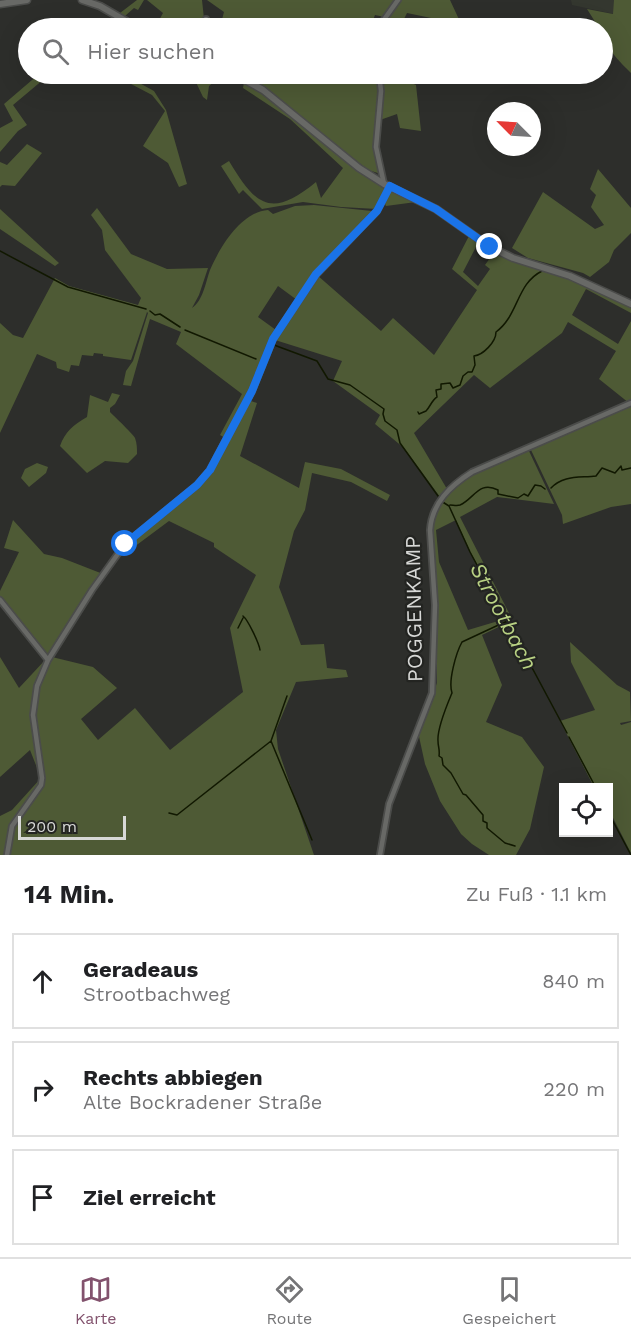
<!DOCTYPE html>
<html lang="de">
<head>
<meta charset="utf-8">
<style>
  body { margin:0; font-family:"Work Sans",sans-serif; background:#f6f6f6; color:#202124 }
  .controls { position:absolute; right:18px; bottom:18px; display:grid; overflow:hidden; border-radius:0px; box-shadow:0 6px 24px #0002 }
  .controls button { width:54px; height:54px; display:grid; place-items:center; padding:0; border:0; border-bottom:2px solid #e0e0e0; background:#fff; color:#202124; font:30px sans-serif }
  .compass { position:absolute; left:487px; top:102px; width:54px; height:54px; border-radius:50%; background:#fff; box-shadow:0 6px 24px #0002; rotate:294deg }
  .scale { position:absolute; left:18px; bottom:15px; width:108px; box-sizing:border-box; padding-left:6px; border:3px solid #d7d8d6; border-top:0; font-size:16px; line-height:21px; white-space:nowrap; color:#d7d8d6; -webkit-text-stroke:4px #232421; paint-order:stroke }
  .stop { position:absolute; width:18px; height:18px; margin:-14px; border:4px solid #1a73e8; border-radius:50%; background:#fff }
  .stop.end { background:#1a73e8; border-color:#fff; box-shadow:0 2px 6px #0008 }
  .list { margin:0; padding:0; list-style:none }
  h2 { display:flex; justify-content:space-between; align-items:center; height:78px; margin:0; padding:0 24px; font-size:26px }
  h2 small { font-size:20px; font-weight:400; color:#757577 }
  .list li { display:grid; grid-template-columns:39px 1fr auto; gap:18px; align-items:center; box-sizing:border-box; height:96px; margin:0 12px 12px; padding:0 12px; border:2px solid #e0e0e0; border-radius:0px }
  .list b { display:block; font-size:22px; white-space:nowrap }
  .list p { margin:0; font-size:20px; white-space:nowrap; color:#757577 }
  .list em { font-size:20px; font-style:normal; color:#757577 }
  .icon { flex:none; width:33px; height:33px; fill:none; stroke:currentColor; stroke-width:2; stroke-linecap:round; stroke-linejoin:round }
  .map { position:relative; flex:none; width:631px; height:855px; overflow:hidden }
  .search { position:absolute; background:#fff; box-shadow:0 6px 24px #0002; left:18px; right:18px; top:18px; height:66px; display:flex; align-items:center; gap:15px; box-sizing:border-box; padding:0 21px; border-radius:33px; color:#757577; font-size:22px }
  .sheet { height:402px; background:#fff }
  nav { display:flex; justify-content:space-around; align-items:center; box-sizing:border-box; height:84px; border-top:2px solid #e0e0e0; background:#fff; font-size:16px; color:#757577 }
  nav a { display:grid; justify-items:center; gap:3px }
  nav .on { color:#82526d }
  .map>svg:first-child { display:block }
  .built { fill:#34372f }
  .green { fill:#4e5a35 }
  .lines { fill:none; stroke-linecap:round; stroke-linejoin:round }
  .stream { stroke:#111801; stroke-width:1.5 }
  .street-casing { stroke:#4b4c4a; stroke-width:8 }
  .secondary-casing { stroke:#4b4c4a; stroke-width:9 }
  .street { stroke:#686966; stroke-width:4.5 }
  .secondary { stroke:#686966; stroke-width:6 }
  .route { stroke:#1a73e8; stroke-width:8 }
  .labels { text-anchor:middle; stroke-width:4.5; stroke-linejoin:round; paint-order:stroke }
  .street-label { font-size:21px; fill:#d7d8d6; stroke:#232421 }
  .water-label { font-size:22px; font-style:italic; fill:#b8d183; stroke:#232421 }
</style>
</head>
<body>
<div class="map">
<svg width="631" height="855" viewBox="0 0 631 855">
  <rect width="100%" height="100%" fill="#2d2e2b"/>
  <path class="built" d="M571 0H614V14L572 5Z"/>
  <path class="green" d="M137 0H144L138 10 134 8 125 16 120 13Z
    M147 0H202L205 28H188L171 19 165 28H148L150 24 156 26 163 13Z
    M207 0H450L463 28H431V18L407 13 403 21 375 15 370 28H208L207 17 216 21 215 25 220 27 224 12Z
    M614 0H631V73C620 62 602 45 602 28H599L587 9 613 14Z
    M39 74H50L13 105 27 125 18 131 0 152V128L13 121 4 104Z
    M112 74H123L154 91 166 110 187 184 179 187 168 163 143 146 165 111 152 95Z
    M192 74H227L232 76 229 80 221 76 209 86 207 100 203 97Z
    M239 74H391L416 85 421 131 400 128 397 114 380 120 375 147 381 174 368 170 274 95Z
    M244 83 261 91 387 187 377 209 341 207 303 202 262 209 243 190 239 194 221 166 229 161C256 206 271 219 316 182L321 198 343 168 290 119 243 88Z
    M27 144 42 153 15 186 2 185 0 187V162L7 165Z
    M598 169 631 208V233L614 250 609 262 590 277 583 273 528 258 512 248 543 192 595 229 604 225 591 207 596 195 590 189Z
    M391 190 416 202 386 206 385 204Z
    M314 205 372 211 374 213 313 276 297 300 278 286 258 317 276 330 260 372 225 438 220 435 242 394 176 344 181 332 150 319 131 386 123 385 126 371 133 361 148 313 147 312 131 360 103 356V354L94 353 93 356 82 355 79 366 71 365 69 372 57 368 56 362 37 354 0 433V323L13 335 23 338 55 278 69 286 138 305 141 298 105 250 102 230 91 215 97 208 131 254 167 269 208 268 199 295 192 308C203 301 206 281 210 270 220 247 241 212 268 210L273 214 295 206Z
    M0 209 59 263 55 266 0 229Z
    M470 234 486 247 485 250 477 245 463 272 478 286 490 269 485 265 495 251 569 277 631 306V313L586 289 572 315 618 344 631 321V402L629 403 599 379 616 351 568 322 562 333 490 388 474 375 414 433 447 489 440 497 404 448 375 424 380 415 333 381 342 361 275 340 317 275 381 331 393 318 434 355 477 290 452 269Z
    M112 393 120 395 115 404 110 408V412C114 416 135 436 135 438 137 443 137 449 137 454L128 463 105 461 87 473 60 446C65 432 73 425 87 417L90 395 108 402Z
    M248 400 257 403 240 456 299 488 305 462 341 469 390 495 387 501 351 482 312 473 305 510 294 531 279 587 301 645 324 644 327 668 346 670 348 677 296 682 276 730 278 749 314 855H0V816L12 810 41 778 30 750 0 777V657L19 688 46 659 37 686 52 657 93 667 117 688 81 719 98 740 135 708 170 750 243 692 230 628 256 575 214 547V543L169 521 130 550 126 544 202 482Z
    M631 405V504L611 507 563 524 562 515 531 450 532 447Z
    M526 449 529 451 554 504 497 497 460 517 509 613 505 615 471 553 456 520 436 530 439 562 468 630 505 619 507 623 482 635 502 685 486 722 522 737 544 767 530 829 516 855H489L472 844 461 834 440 801 425 764 418 732 437 683V602L432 544V519L442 499 454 484 473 473Z
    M37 463 48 467 46 473 29 487 21 478 25 469Z
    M13 520 44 554 62 558 103 574 48 659 0 598V591L19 552 4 548Z
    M570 642 617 685 630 692 631 721 620 723 621 725 631 722V853L609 810 608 788 594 787 560 721 595 710 571 662Z"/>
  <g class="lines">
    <path class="stream" d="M0 251 68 287 146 309
      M150 311 155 315 160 314 180 327
      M185 330 256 359
      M272 348 274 345 317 361 328 379 350 385 384 409 383 414 385 421 397 430 400 443 438 496
      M418 412 419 414 426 411C430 407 432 400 437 397L436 390 441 389V384L450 383 453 388 460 385 463 376 468 372H472L475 365 474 356C483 355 496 342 496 332 519 315 516 284 542 271
      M551 488C563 475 579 478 596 476L602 468 615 473 621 466 622 470 631 468
      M441 501 449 506 470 552 567 733
      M450 505C453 505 457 506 460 505 474 499 479 480 498 490V494L518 498 524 494 528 496 535 485 541 486 545 489
      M243 616C248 620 259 643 260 650
      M507 621 462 642C456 653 448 681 452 693 447 705 437 728 438 741 438 747 440 749 439 756L442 758 443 765 451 773 463 794 466 795 483 815V821L487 823V828L505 843 515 846
      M238 628 243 618
      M287 696 271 741 312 840
      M569 737 596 788
      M608 812 631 855
      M169 813 177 815 271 741"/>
    <g class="street-casing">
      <path id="street" d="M206 19V28
        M378 28 398 0
        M379 74 381 91 376 147 384 184
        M0 600 48 660
        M7 855 12 826 41 785 42 778 33 715 37 686 48 660 92 590 125 544 197 485 210 470 252 391 273 339 316 275 377 211 390 186
        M380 855 389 804 432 693 435 605 430 530C432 503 450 486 472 472L631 403"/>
    </g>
    <g class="secondary-casing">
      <path id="secondary" d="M82 0 100 6 138 28
        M0 4 27 0
        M234 74 263 90 359 168 384 184 436 209 490 247 513 258 570 276 631 304"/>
    </g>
    <use href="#street" class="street"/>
    <use href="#secondary" class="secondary"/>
  </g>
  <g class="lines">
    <path class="route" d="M125 544 197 485 210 470 252 391 273 339 316 274 377 211 390 186 436 209 490 247"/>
  </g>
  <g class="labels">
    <g class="street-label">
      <text transform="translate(414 609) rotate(-91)" y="7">POGGENKAMP</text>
    </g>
    <g class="water-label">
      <text transform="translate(504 616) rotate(62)" y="8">Strootbach</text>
    </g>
  </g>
</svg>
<div class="controls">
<button><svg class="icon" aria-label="locate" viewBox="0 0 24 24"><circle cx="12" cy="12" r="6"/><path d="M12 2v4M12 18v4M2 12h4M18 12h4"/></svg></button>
</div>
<svg class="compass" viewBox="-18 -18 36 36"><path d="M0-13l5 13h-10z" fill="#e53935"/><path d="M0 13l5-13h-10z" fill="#757577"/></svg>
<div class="scale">200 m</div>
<div class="stop" style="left:125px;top:544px"></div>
<div class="stop end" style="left:490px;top:247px"></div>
<div class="search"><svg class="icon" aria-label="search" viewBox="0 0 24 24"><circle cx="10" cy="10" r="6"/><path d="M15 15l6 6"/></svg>Hier suchen</div>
</div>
<section class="sheet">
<h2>14 Min.<small>Zu Fuß · 1.1 km</small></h2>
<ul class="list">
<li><svg class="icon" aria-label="ahead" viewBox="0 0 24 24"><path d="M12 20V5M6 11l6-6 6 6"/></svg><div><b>Geradeaus</b><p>Strootbachweg</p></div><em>840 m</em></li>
<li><svg class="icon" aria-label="right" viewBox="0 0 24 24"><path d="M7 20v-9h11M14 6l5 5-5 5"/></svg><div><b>Rechts abbiegen</b><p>Alte Bockradener Straße</p></div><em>220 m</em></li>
<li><svg class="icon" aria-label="arrive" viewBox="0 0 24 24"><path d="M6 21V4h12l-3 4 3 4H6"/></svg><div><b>Ziel erreicht</b></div></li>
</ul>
</section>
<nav>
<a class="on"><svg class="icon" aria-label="map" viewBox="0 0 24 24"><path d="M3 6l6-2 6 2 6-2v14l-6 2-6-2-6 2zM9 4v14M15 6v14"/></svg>Karte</a>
<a><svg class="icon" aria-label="directions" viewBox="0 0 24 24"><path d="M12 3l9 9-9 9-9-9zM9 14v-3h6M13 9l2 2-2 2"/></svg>Route</a>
<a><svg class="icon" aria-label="saved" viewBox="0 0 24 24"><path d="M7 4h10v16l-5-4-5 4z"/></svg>Gespeichert</a>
</nav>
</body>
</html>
